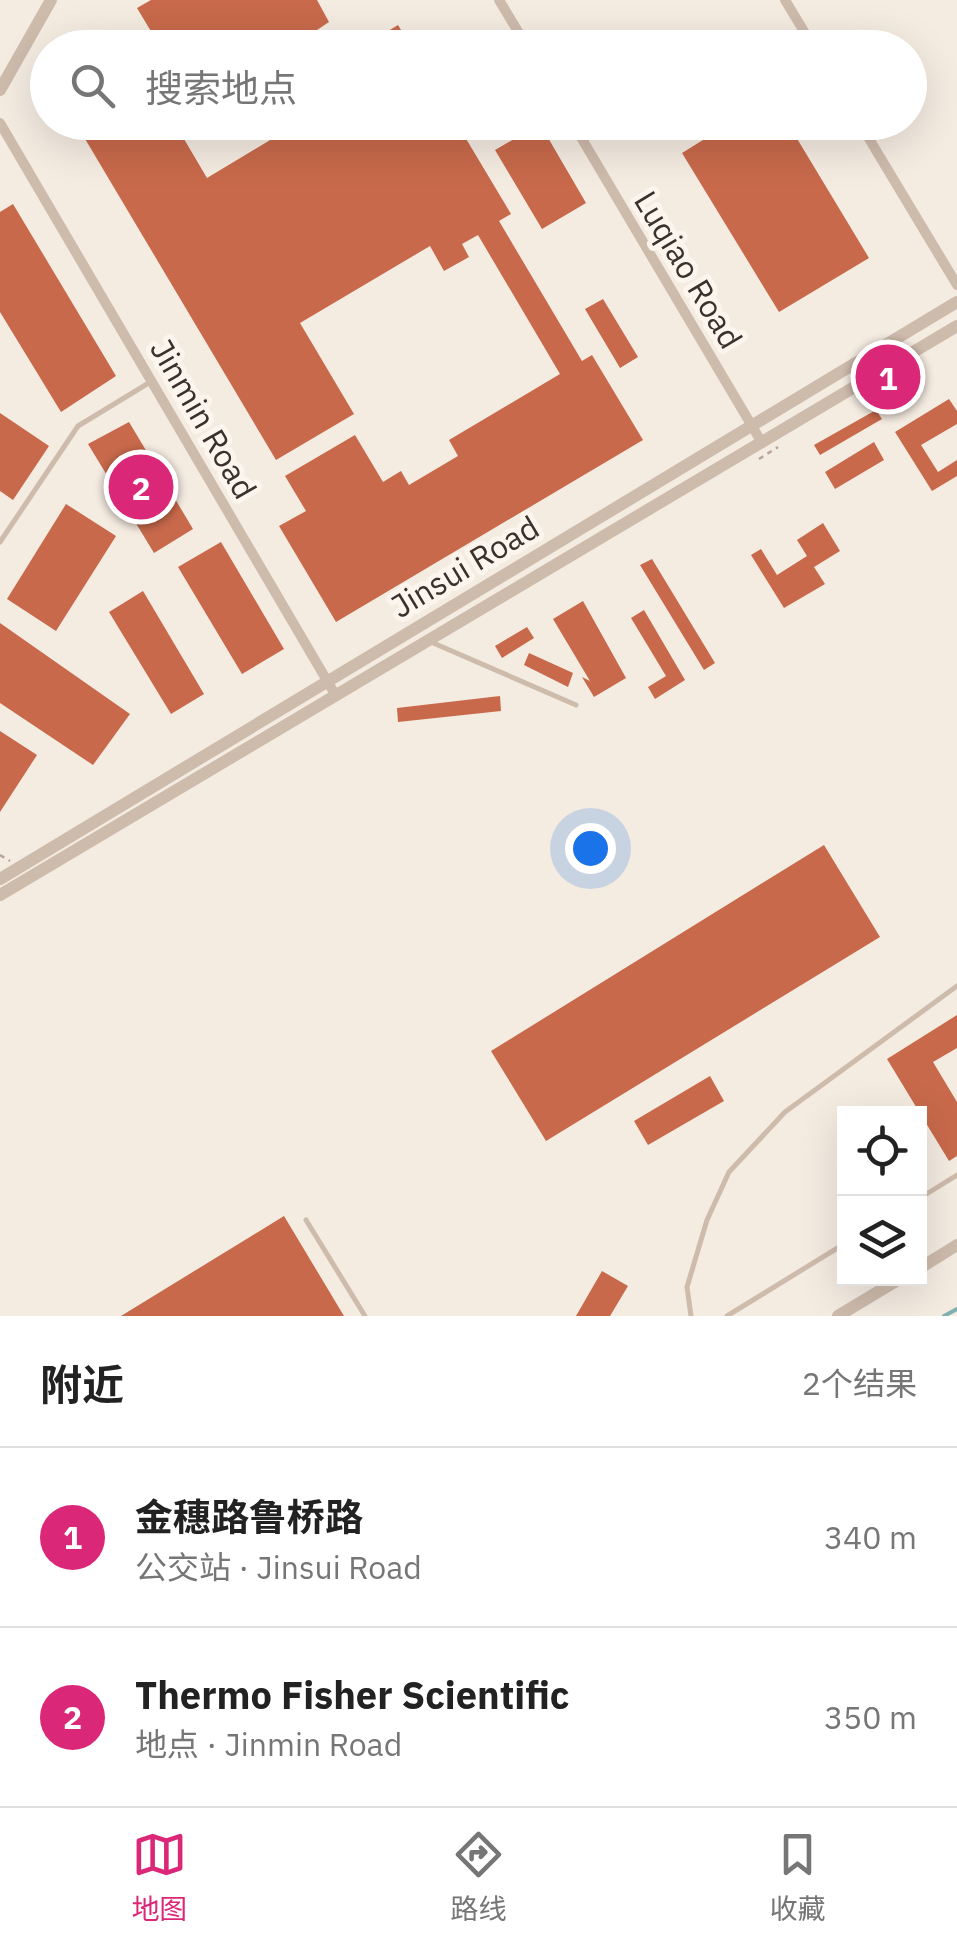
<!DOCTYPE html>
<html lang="zh">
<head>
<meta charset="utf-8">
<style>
  body { margin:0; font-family:"IBM Plex Sans","Noto Sans SC",sans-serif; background:#f2f2f2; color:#222 }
  .controls { position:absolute; right:30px; bottom:30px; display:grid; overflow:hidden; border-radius:0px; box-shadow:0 10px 40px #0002 }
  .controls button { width:90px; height:90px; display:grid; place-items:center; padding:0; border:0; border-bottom:2px solid #e0e0e0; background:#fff; color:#222; font:50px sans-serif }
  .you { position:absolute; left:590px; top:848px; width:35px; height:35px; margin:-25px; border:8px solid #fff; border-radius:50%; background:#1a73e8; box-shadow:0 0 0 15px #1a73e833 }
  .badge { display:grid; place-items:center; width:65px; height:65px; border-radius:50%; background:#db2777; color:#fff; font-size:32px; font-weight:700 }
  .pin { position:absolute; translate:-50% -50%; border:5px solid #fff; box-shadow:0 2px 10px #0006 }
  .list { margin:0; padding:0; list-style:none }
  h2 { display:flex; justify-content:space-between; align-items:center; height:130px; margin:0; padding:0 40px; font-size:42px }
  h2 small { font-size:32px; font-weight:400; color:#767676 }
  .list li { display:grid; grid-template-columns:65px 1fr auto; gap:30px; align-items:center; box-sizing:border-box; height:180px; padding:0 40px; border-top:2px solid #e0e0e0 }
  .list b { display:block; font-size:38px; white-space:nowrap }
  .list p { margin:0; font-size:32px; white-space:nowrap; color:#767676 }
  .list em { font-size:32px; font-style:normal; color:#767676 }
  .icon { flex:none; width:55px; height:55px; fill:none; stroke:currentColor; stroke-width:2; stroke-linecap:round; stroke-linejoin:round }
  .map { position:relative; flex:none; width:957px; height:1316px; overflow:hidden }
  .search { position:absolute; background:#fff; box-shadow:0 10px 40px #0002; left:30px; right:30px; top:30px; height:110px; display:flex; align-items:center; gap:25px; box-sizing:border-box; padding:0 35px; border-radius:55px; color:#767676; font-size:38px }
  .sheet { height:490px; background:#fff }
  nav { display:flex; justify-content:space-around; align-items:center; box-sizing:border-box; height:140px; border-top:2px solid #e0e0e0; background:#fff; font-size:28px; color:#767676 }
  nav a { display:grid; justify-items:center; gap:5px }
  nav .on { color:#db2777 }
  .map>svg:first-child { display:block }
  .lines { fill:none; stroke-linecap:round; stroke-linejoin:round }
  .stream { stroke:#7fb0b2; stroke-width:4 }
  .building { fill:#c8694b }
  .path { stroke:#b9a596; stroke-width:2.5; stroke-dasharray:5 5; stroke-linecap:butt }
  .service { stroke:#cdbbac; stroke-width:5 }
  .minor { stroke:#cdbbac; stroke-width:10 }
  .tertiary { stroke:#cdbbac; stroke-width:12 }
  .labels { text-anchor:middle; stroke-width:10; stroke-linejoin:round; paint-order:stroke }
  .street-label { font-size:32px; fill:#3b302b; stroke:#fbf5ee }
</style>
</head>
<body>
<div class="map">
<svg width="957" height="1316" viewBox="0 0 957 1316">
  <rect width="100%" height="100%" fill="#f4ebe1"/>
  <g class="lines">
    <path class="stream" d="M944 1316 957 1309"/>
  </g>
  <path class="building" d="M151 0H317L329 22 290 48H161L137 8Z
    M398 25 412 48H360Z
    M75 122H174L207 178 300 122H456L511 214 499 221 582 361 592 355 643 440 336 622 279 526 306 511 285 476 355 435 383 482 401 471 409 485 458 456 449 440 560 374 478 235 462 244 469 257 444 271 430 246 300 323 354 414 276 460Z
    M732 122H787L869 258 779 312 682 153Z
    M540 124 586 203 542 229 495 150Z
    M13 204 116 376 61 412 0 312V212Z
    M603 299 638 357 620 368 585 309Z
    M949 399 957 411V424L921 445 938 472 957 460V476L932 491 895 432Z
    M876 410 882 419 820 455 814 445Z
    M0 413 49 446 13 500 0 491Z
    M129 422 193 529 154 553 88 444Z
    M874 442 884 460 835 489 825 472Z
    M66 504 116 536 56 631 7 599Z
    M823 523 840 551 814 567 825 584 784 608 751 555 761 549 777 575 807 556 797 540Z
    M221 542 284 649 242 674 178 567Z
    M652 559 715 663 704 670 640 565Z
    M143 591 204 694 171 714 109 612Z
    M583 601 626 678 594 697 582 677 590 681 553 619Z
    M644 610 685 680 655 699 648 687 666 676 631 618Z
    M0 623 130 714 93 765 0 703Z
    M527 627 534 638 502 658 495 646Z
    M529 653 573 673 568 687 524 665Z
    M500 696 501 711 398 722 397 708Z
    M0 731 37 755 0 812Z
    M824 845 880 937 546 1141 491 1051Z
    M957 1015V1048L933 1062 957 1102V1156L949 1161 887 1059Z
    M710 1076 724 1101 648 1145 634 1121Z
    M284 1216 344 1316H121Z
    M602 1271 628 1286 610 1316H576Z"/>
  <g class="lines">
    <path class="path" d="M759 459 778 447
      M0 855 10 861"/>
    <path class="service" d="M0 542 78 426 152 381
      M431 642 576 705
      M920 1198 957 1175
      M306 1220 365 1316
      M691 1316 687 1287 707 1220 729 1172 785 1112 957 986
      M727 1316 844 1244"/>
    <path class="minor" d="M499 0 528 48
      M785 0 814 48
      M572 122 762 443
      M859 122 957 285
      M0 123 336 696"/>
    <path class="tertiary" d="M0 90 51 0
      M0 879 957 302
      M0 895 957 326
      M920 1268 957 1245
      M838 1316 901 1278"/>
  </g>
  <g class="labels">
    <g class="street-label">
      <text transform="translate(688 270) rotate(59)" y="11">Luqiao Road</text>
      <text transform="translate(203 419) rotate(60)" y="11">Jinmin Road</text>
      <text transform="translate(465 567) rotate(-31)" y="11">Jinsui Road</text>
    </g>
  </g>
</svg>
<div class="controls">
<button><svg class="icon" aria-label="locate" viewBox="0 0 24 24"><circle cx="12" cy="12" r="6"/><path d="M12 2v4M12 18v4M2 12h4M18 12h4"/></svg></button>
<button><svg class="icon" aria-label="layers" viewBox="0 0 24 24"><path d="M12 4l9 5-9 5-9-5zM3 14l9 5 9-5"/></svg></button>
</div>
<div class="you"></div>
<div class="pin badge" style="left:888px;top:377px">1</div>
<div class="pin badge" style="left:141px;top:487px">2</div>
<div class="search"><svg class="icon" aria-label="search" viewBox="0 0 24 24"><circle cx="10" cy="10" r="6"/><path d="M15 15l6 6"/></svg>搜索地点</div>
</div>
<section class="sheet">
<h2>附近<small>2个结果</small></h2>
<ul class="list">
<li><span class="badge">1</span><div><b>金穗路鲁桥路</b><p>公交站 · Jinsui Road</p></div><em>340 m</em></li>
<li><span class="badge">2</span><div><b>Thermo Fisher Scientific</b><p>地点 · Jinmin Road</p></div><em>350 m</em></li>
</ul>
</section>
<nav>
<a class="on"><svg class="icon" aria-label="map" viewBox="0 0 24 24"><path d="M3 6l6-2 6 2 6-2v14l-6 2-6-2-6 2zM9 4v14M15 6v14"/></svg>地图</a>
<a><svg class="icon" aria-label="directions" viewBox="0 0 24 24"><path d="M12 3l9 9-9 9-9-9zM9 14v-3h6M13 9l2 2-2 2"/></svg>路线</a>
<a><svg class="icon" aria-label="saved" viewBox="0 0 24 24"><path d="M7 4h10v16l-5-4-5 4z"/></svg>收藏</a>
</nav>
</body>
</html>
